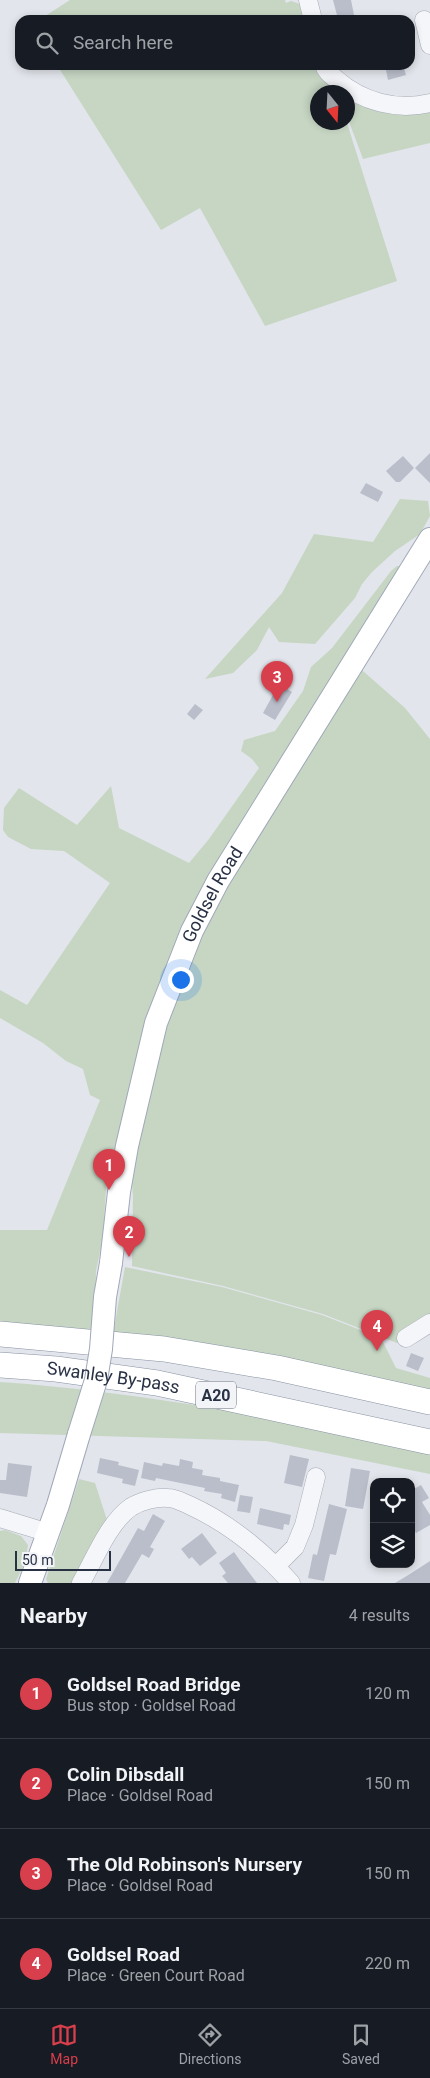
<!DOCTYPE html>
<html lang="en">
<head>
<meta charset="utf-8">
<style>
  body { margin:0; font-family:Roboto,sans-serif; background:#242831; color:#f1f3f6 }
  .controls { position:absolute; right:15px; bottom:15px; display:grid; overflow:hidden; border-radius:10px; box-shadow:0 2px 8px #0003 }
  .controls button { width:45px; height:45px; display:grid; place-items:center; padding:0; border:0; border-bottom:1px solid #363941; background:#171b24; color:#f1f3f6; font:25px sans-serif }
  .compass { position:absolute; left:310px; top:85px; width:45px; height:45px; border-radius:50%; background:#171b24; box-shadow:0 2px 8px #0003; rotate:162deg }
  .scale { position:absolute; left:15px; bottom:12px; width:96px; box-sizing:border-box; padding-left:5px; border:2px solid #293145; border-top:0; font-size:14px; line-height:18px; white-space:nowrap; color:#293145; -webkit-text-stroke:4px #f2f4f8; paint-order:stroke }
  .you { position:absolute; left:180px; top:979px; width:18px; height:18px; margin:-12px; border:4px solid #fff; border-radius:50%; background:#1a73e8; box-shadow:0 0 0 8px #1a73e833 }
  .badge { display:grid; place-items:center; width:32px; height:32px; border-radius:50%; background:#d83f4c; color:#fff; font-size:16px; font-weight:700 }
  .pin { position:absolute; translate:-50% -41px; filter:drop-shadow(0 1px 2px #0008) }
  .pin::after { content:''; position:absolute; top:26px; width:18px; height:15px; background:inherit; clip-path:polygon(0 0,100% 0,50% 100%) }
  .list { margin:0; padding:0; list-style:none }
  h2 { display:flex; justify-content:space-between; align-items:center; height:65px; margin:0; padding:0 20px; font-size:21px }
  h2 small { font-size:16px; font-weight:400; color:#9ea1a6 }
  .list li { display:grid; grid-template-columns:32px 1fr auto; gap:15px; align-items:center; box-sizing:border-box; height:90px; padding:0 20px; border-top:1px solid #363941 }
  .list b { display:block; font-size:19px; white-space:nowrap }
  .list p { margin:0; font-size:16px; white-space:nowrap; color:#9ea1a6 }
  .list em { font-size:16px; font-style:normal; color:#9ea1a6 }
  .icon { flex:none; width:28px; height:28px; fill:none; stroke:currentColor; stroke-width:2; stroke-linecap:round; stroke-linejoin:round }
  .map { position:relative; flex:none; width:430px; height:1583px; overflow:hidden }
  .search { position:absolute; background:#171b24; box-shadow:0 2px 8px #0003; left:15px; right:15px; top:15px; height:55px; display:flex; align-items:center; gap:12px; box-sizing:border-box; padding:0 18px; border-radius:15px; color:#9ea1a6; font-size:19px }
  .sheet { height:425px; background:#171b24 }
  nav { display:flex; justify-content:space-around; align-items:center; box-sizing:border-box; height:70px; border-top:1px solid #363941; background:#171b24; font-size:14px; color:#9ea1a6 }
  nav a { display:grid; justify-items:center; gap:2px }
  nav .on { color:#d83f4c }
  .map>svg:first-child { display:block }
  .green { fill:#c6d6c3 }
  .building { fill:#b9beca }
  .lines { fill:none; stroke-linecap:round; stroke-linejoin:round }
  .minor-casing { stroke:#a7abb6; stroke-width:19 }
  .major-casing { stroke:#a0a8b8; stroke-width:24 }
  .highway-casing { stroke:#8891a3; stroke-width:26 }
  .minor { stroke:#f5f6f9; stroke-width:18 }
  .major { stroke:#fff; stroke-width:22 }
  .highway { stroke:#fff; stroke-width:25 }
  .major-bridge-casing { stroke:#a0a8b8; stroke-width:24; stroke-linecap:butt }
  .major-bridge { stroke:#fff; stroke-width:22 }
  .labels { text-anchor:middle; stroke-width:4; stroke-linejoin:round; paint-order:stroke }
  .shield { fill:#f2f4f8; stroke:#656c7b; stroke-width:1 }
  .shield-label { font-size:16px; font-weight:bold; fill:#293145 }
  .street-label { font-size:18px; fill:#293145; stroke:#f2f4f8 }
</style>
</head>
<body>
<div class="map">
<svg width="430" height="1583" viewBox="0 0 430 1583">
  <rect width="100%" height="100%" fill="#e2e5eb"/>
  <path class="green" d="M70 0H285L286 3 291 1 300 4 306 20H39Z
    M57 65H322L344 92H333L330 88 331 92H318V122L347 123 397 281 265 326 200 208 161 230Z
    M348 94 430 110V143L363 159 348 119Z
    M400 499 428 501 430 516 420 534 395 551 372 572 362 584 355 598 315 644 279 642 269 627 257 650 233 673 205 679 282 593 314 534 373 542Z
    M397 566H400L218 881 118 1143 106 1188 103 1237 96 1271 95 1341 0 1333V1230H47L100 1100 90 1095 83 1069 66 1061 43 1043 0 1018V990L27 1005 110 883 64 851 31 849 8 837 3 830 4 808 19 788 77 825 111 786 119 828 189 863 209 839 259 768 252 759 241 751 244 740 275 731 303 691 311 667 332 648 391 571Z
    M355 664 405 708 430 739V1322L397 1343 323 1314 223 1286 132 1266 133 1196 129 1146 194 932Z
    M125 1267 222 1287 322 1315 381 1338 396 1368 430 1378V1401L111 1345Z
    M0 1382C73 1387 146 1397 219 1409 290 1420 361 1433 430 1454V1474L266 1441 0 1433Z
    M79 1479 95 1483 107 1520 74 1583H48L46 1579Z
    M5 1530 21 1536 28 1545 25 1562 15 1583H0V1531Z"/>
  <path class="building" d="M333 0H351L354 15 338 19Z
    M385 65H403L406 75 388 80Z
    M430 453V483L415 468Z
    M403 456 414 468 400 482H396L386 471Z
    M366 483 383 492 378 502 360 493Z
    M279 684 292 692 275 720 263 713Z
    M195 704 203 710 194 720 187 714Z
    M411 1353 424 1358 418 1371 406 1366Z
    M290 1455 309 1459 302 1487 284 1483Z
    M100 1458 119 1462 118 1465 139 1470 135 1486 122 1483 123 1479 97 1473Z
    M180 1459 193 1462 192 1468 203 1470 202 1475 220 1478V1481L239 1485 235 1502 221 1498 222 1494 204 1491 205 1488 156 1478 155 1481 141 1478 144 1462 162 1466 163 1463 179 1466Z
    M8 1463 32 1466 27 1497 0 1493V1480H6Z
    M351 1468 370 1471 363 1509 345 1506Z
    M411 1484 414 1489 421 1485 429 1498 422 1502 430 1515V1525L416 1533 411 1525 415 1521 411 1515Z
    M240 1495 253 1497 250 1513 237 1511Z
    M329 1504 347 1509 336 1555 330 1554 324 1581 308 1578 313 1554 317 1555Z
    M260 1508 291 1515 289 1525 284 1524 283 1530 257 1524Z
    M153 1514 165 1521 150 1547 154 1549 149 1558 142 1554 125 1583H107L138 1528 144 1531Z
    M202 1533 217 1553 200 1566 192 1557 189 1559 181 1549Z
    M234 1552 241 1562 257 1583H228L222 1576 226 1573 219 1563Z
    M430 1561V1583H395L410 1574Z"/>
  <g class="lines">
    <g class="minor-casing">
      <path id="minor" d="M308 0 313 20
        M424 20 430 45
        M324 65C326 72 331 75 336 79 362 102 397 111 430 103
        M406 1338 430 1323
        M0 1518 49 1533
        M276 1566 295 1547 304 1525 316 1477
        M81 1583C94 1560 109 1522 131 1507 141 1501 156 1497 168 1498 175 1498 182 1502 189 1505 228 1523 263 1551 291 1583"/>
    </g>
    <g class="major-casing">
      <g id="major">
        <path id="s1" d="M111 1263 119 1192 127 1146 156 1023 192 931 218 881 430 539"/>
        <path d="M30 1583 58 1505 79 1434"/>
      </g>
    </g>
    <g class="highway-casing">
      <g id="highway">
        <path d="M0 1334 164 1349 277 1368 430 1402"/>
        <path id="s2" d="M0 1365 56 1369 157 1383 430 1442"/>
      </g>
    </g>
    <use href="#minor" class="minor"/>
    <use href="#major" class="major"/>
    <use href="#highway" class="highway"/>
    <g class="major-bridge-casing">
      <path id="major-bridge" d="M79 1434 96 1380 101 1349 105 1297 111 1263"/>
    </g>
    <use href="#major-bridge" class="major-bridge"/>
  </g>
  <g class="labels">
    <rect class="shield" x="196" y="1381.5" width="40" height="27" rx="4"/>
    <g class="shield-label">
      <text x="216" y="1401">A20</text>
    </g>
    <g class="street-label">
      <text dy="6" stroke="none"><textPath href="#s1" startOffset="385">Goldsel Road</textPath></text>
      <text dy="6" stroke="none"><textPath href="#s2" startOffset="114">Swanley By-pass</textPath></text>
    </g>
  </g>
</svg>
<div class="controls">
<button><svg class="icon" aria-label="locate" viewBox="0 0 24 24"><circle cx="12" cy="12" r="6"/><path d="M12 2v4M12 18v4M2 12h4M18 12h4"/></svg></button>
<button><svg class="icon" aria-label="layers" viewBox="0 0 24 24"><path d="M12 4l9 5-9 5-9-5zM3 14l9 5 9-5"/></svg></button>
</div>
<svg class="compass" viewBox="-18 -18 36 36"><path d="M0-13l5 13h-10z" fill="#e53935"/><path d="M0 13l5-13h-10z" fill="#9ea1a6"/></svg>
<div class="scale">50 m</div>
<div class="you"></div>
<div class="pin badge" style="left:109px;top:1190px">1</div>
<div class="pin badge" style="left:129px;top:1257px">2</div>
<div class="pin badge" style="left:277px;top:702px">3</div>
<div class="pin badge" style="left:377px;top:1351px">4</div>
<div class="search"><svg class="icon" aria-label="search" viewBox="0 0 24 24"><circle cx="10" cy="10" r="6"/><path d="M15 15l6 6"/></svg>Search here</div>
</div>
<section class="sheet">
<h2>Nearby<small>4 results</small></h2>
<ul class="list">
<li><span class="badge">1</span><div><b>Goldsel Road Bridge</b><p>Bus stop · Goldsel Road</p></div><em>120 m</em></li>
<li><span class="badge">2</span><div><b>Colin Dibsdall</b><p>Place · Goldsel Road</p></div><em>150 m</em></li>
<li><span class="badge">3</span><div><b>The Old Robinson's Nursery</b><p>Place · Goldsel Road</p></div><em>150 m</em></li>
<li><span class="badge">4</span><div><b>Goldsel Road</b><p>Place · Green Court Road</p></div><em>220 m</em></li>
</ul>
</section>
<nav>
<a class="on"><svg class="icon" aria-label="map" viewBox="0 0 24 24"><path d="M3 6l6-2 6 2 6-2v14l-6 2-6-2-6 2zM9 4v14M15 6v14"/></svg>Map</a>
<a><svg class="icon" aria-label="directions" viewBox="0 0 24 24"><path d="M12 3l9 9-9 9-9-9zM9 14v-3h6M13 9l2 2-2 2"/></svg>Directions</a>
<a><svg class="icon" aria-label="saved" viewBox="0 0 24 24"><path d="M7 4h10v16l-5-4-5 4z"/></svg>Saved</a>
</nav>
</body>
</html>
